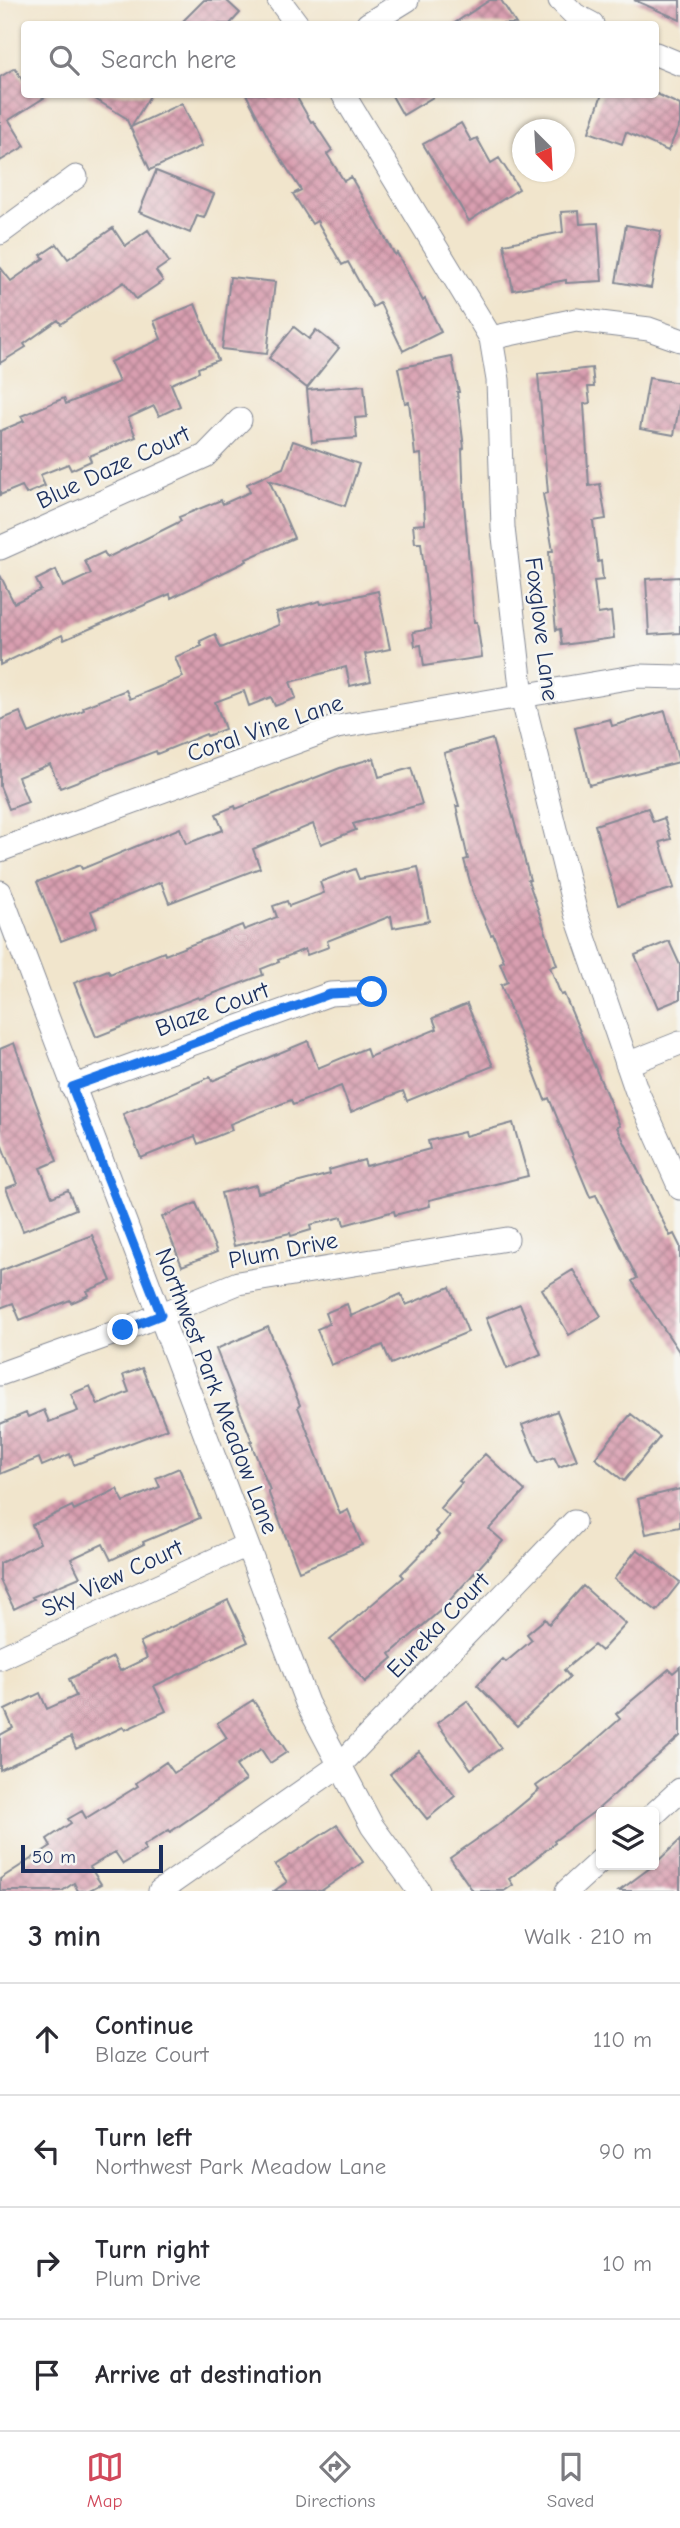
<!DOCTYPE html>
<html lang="en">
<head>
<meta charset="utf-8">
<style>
  body { margin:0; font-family:"Comic Neue",sans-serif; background:#f2f2f3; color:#2b2b33 }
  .controls { position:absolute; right:21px; bottom:21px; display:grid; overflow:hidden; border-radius:7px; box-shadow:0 2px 5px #0004 }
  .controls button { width:63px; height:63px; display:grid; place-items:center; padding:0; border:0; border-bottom:2px solid #e1e1e2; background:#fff; color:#2b2b33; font:35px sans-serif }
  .compass { position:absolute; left:512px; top:119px; width:63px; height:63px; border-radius:50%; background:#fff; box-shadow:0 2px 5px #0004; rotate:156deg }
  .scale { position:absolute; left:21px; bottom:18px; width:142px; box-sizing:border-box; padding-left:7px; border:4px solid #1b2f5e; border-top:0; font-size:19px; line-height:24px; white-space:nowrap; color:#1b2f5e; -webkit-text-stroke:5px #f6f6f2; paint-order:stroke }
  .stop { position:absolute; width:21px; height:21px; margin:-16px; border:5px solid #1a73e8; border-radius:50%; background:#fff }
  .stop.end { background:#1a73e8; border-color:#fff; box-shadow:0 2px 7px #0008 }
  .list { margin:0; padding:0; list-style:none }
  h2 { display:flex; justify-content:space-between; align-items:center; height:91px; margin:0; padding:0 28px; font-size:30px }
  h2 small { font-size:23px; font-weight:400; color:#7c7c81 }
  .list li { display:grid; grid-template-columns:46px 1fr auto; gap:21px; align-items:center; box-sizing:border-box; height:112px; padding:0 28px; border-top:2px solid #e1e1e2 }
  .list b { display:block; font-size:26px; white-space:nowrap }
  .list p { margin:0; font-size:23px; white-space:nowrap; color:#7c7c81 }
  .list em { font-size:23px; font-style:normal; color:#7c7c81 }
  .icon { flex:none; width:38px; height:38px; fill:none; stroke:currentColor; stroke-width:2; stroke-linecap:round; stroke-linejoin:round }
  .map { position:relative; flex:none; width:680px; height:1891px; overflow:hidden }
  .search { position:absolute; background:#fff; box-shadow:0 2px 5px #0004; left:21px; right:21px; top:21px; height:77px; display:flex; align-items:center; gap:18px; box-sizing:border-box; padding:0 24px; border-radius:7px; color:#7c7c81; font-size:26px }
  .sheet { height:539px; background:#fff }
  nav { display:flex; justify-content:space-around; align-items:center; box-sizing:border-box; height:98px; border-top:2px solid #e1e1e2; background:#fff; font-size:19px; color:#7c7c81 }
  nav a { display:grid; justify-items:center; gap:4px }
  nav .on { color:#d1495b }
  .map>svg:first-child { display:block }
  .building { fill:url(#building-cross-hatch) }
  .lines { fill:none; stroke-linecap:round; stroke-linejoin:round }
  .minor-casing { stroke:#868a95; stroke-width:25 }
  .minor { stroke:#fff; stroke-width:23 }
  .route { stroke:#1a73e8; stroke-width:9 }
  .labels { text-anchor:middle; stroke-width:5; stroke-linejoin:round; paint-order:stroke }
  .street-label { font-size:24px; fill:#1b2f5e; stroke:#f6f6f2 }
</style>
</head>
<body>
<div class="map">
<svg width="680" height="1891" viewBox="0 0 680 1891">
  <defs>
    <pattern id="building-cross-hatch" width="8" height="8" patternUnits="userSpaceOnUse" patternTransform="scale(1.75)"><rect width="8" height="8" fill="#d99fb0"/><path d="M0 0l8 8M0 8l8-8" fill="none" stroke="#af8292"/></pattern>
  </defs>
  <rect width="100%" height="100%" fill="#f6f6f2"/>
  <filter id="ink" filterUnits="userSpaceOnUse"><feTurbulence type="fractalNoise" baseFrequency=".0143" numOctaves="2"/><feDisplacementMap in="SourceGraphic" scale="14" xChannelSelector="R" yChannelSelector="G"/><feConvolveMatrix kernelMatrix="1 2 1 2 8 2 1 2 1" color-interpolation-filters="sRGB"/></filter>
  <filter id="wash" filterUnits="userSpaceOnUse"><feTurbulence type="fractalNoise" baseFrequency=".00686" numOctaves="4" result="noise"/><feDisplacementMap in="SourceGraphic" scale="28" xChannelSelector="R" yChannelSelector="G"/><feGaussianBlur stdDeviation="1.57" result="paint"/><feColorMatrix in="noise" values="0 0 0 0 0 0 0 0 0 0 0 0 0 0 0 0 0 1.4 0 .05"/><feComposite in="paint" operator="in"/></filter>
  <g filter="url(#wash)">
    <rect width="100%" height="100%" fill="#f1e5cc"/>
    <g id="blocks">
      <path class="building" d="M204 0H226L240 13 230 24H180Z
        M490 0H501L516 24H453Z
        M634 0H680V20Z
        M15 68 24 83V94H50L9 120 25 146 0 161V77Z
        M87 94H151L131 127 182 103 202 146 150 170 126 118Z
        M246 94H295L311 122 313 121 332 150 327 154 344 181 351 177 395 255 397 253 423 301 425 299 441 332 403 351 380 303 373 307 348 262 342 265 317 221 312 224 293 194 301 190 273 147Z
        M391 94H438L403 115Z
        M602 94H657L680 105V124L668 151 626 132 622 144 589 132Z
        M461 123 471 141 477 138 491 163 499 158 519 189 469 221 423 144Z
        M156 171 214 194 204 218 197 216 190 233 139 212Z
        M579 211 580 224 598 223 602 281 566 283V280L513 290 504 244 563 232 561 212Z
        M626 225 661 231 651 288 616 282Z
        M113 228 125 246 148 230 169 262 156 271 163 281 136 299 124 282 61 324 58 320 24 344 26 347 0 363V267L11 281 44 258 41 255 57 244 68 259Z
        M230 277 275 282 267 354 222 349Z
        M195 304 218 360 198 368 199 372 171 384 180 406 159 416 154 406 128 418 136 437 89 456 91 461 71 470 68 464 40 475 45 486 26 494 22 486 0 495V431L24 421 21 416 64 398 66 404 119 382 110 362 161 339 154 321Z
        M294 327 309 339 316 330 339 348 307 388 269 358Z
        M452 357 459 392H457L464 448 462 449 464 503 474 622H477L482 657 424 666 421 645 415 646 413 632 431 629 421 543H415L413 525 425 524 421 454 415 455 409 402 405 403 398 368Z
        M592 368 594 387H588L590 403 584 404 589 486 600 484 606 519 593 521 598 562 601 561 603 580 594 581 598 614 611 612 614 638 562 645 560 629 556 630 550 571 549 551H553L543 494 548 493 538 374Z
        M649 378 680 383V401L674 435 640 429Z
        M364 385 367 417 355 418 357 438 312 442 307 390Z
        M293 441 359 464 345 506 269 480 294 538 246 559 247 561 171 598 170 594 64 640 62 635 0 665V575L14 603 41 590 36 580 56 570 63 587 91 574 85 561 104 552 107 558 181 521 179 517 221 500 223 504 250 492 247 484 283 468Z
        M680 577V633L649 635 646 579Z
        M378 591 390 649 365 654 371 681 350 686 346 667 290 682 296 698 275 706 271 697 249 706 244 691 215 702 225 729 207 736 206 734 157 754 156 751 60 788 50 764 18 777 28 802 9 809 0 786V720L20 712 29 733 84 710 83 707 126 690 130 699 183 677 175 657 202 646 200 641 215 634 221 648 279 625 276 613 320 601 321 604Z
        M665 711 679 762 589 785 575 728 610 719 612 726Z
        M492 739 530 880H528L557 965 550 967 561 995 564 994 620 1126 617 1127 670 1236 674 1234 680 1246V1353L632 1281 637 1278 596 1195 590 1197 549 1098 545 1100 501 985 508 982 500 963 504 961 493 934 491 935 474 896 464 860 468 859 456 806H459L444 753Z
        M374 758 379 777 411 768 422 804 353 824 356 830 321 844 313 824 253 849 260 868 169 903 161 882 91 911 97 927 61 941 37 882 80 865 82 869 180 828 186 844 223 830 216 814 235 806 236 809 340 768Z
        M648 808 653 822 664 818 671 839 660 842 674 888 618 905 595 825Z
        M418 867 429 921 393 928 391 916 327 941 329 947 307 955 305 949 278 960 279 962 261 969 263 975 199 999 198 997 96 1037 74 983 108 970 110 974 164 952 165 955 242 925 244 930 277 917 273 906 287 901 289 906 324 893 320 882 355 869 359 879Z
        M669 941 680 965V999L658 1008 635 955Z
        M467 1004 493 1066 407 1101 403 1091 351 1112 341 1086 293 1105 291 1100 230 1124 232 1130 198 1144 195 1136 141 1158 123 1114 210 1077 212 1081 308 1041 318 1068 366 1048 369 1057 437 1029 433 1018Z
        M14 1043 57 1161 40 1168 52 1197 68 1190 76 1209 23 1231 6 1188 17 1184 0 1141V1049Z
        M513 1123 528 1176 429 1200 430 1206 395 1215 394 1211 344 1225 342 1217 310 1225 311 1230 291 1236 290 1233 234 1246 221 1193 256 1185 258 1193 330 1174 329 1170 364 1160 366 1166 430 1149 428 1141 464 1132 465 1136Z
        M196 1203 217 1252 182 1266 162 1217Z
        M92 1235 111 1281 87 1291 89 1295 71 1303 70 1300 20 1320 13 1303 0 1308V1271Z
        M573 1270 601 1316 569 1335 542 1289Z
        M450 1287 468 1332 391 1364 383 1345 331 1365 317 1329 329 1324 325 1313 347 1304 351 1316 401 1294 406 1305Z
        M520 1304 541 1354 507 1369 486 1318Z
        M268 1327 300 1405 298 1407 340 1514 348 1510 362 1545 299 1571 268 1491 270 1490 250 1441H252L216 1349Z
        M142 1368 167 1429 74 1465 70 1454 42 1466 39 1458 0 1474V1424L26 1413 28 1417 44 1410 49 1422 78 1411 71 1394 90 1386 98 1405 129 1392 123 1375Z
        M557 1411 577 1460 559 1467 554 1457 538 1463 522 1425Z
        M631 1414 660 1437 624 1481 595 1458Z
        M485 1454 525 1491 489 1529 503 1541 442 1609 390 1654 393 1658 365 1682 330 1640 404 1577 401 1574 439 1535 436 1532 449 1516 440 1508 462 1483 459 1481Z
        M179 1468 200 1518 143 1542 144 1544 111 1560 103 1544 71 1559 80 1577 32 1597 34 1599 14 1609 0 1580V1563L40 1543 32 1525 72 1506 74 1510 117 1489 124 1502 160 1487 156 1478Z
        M680 1489V1527L646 1534 638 1499Z
        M637 1549 680 1582 657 1611 614 1579Z
        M583 1586 626 1624 601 1651 594 1645 564 1670 570 1677 517 1726 477 1685 503 1659 506 1662 532 1640 527 1634 545 1619 549 1624Z
        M228 1600 248 1642 154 1686 166 1711 125 1730 123 1727 76 1749 71 1737 0 1770V1735L13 1728 5 1710 40 1693 47 1709 76 1696 69 1679 113 1657 120 1671 147 1658 140 1642Z
        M680 1667V1736L598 1809 554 1841 555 1843 509 1879 513 1885 504 1891H473L450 1858 496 1826 539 1790 536 1786 579 1755 620 1719 616 1714 669 1669 673 1673Z
        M253 1700 287 1752 270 1763 261 1749 236 1766 246 1780 170 1832 169 1830 143 1846 146 1850 123 1864 115 1852 90 1867 101 1884 88 1891H78L74 1883 62 1891H0V1879L51 1846 47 1839 71 1823 68 1819 82 1811 86 1818 138 1786 136 1783 166 1762 174 1773 227 1738 217 1723Z
        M467 1701 501 1748 471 1769 437 1723Z
        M419 1751 455 1796 427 1819 390 1774Z
        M337 1825 363 1862 321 1891H274L287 1882 275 1865Z
        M680 1840V1891H619L654 1865Z"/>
    </g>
  </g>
  <g filter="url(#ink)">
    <use href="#blocks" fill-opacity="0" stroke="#868a95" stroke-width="2"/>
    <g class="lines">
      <g class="minor-casing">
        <path id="minor" d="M279 0 297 24
          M560 0 575 15 592 24
          M368 24 407 0
          M656 54 680 64
          M343 94 491 338 498 380 503 528 522 696 576 914 636 1089 680 1188
          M0 233 76 177
          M491 338 576 320 649 329 680 340
          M0 548 205 456 240 420
          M0 850 337 727 639 676 680 677
          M0 892 307 1703 372 1826 419 1891
          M627 1064 680 1043
          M72 1087 330 994 372 992
          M0 1374 123 1330 238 1283 507 1239
          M0 1658 247 1545
          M654 1814 680 1790
          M160 1891 340 1765 574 1522
          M567 1891 601 1860"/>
      </g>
      <use href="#minor" class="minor"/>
    </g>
  </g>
  <g class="lines" filter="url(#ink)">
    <path class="route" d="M123 1330 161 1315 72 1087 330 994 372 992"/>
  </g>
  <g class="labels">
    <g class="street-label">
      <text transform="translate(113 467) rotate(-25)" y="8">Blue Daze Court</text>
      <text transform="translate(542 629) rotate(83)" y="8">Foxglove Lane</text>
      <text transform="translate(265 728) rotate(-19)" y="8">Coral Vine Lane</text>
      <text transform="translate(212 1009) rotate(-20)" y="8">Blaze Court</text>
      <text transform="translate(283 1250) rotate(-11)" y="8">Plum Drive</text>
      <text transform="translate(217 1391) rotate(69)" y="8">Northwest Park Meadow Lane</text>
      <text transform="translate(112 1578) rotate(-25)" y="8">Sky View Court</text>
      <text transform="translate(438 1625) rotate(-46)" y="8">Eureka Court</text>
    </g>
  </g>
</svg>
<div class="controls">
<button><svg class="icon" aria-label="layers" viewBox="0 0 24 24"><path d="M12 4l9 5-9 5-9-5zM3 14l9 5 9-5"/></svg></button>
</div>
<svg class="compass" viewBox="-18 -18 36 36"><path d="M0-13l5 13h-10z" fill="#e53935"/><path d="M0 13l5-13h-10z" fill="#7c7c81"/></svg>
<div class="scale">50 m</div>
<div class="stop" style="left:372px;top:992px"></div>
<div class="stop end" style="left:123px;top:1330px"></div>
<div class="search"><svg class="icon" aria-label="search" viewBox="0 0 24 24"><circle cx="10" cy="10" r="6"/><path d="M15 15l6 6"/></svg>Search here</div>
</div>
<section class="sheet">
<h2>3 min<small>Walk · 210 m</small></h2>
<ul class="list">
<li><svg class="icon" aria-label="ahead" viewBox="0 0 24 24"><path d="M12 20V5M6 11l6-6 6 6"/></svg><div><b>Continue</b><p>Blaze Court</p></div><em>110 m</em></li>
<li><svg class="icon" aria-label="left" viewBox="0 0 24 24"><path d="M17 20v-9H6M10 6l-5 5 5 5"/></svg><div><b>Turn left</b><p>Northwest Park Meadow Lane</p></div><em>90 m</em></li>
<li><svg class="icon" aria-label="right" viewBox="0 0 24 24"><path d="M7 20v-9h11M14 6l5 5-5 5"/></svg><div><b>Turn right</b><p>Plum Drive</p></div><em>10 m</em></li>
<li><svg class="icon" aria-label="arrive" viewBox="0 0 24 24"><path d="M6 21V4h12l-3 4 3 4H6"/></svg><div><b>Arrive at destination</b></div></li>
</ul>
</section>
<nav>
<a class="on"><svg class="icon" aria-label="map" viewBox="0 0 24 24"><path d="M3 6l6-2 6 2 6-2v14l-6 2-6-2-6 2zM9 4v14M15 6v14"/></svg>Map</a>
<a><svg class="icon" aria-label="directions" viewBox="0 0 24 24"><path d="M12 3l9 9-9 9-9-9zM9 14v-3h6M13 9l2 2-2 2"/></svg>Directions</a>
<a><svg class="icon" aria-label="saved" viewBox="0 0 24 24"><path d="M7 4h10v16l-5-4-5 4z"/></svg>Saved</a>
</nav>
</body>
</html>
